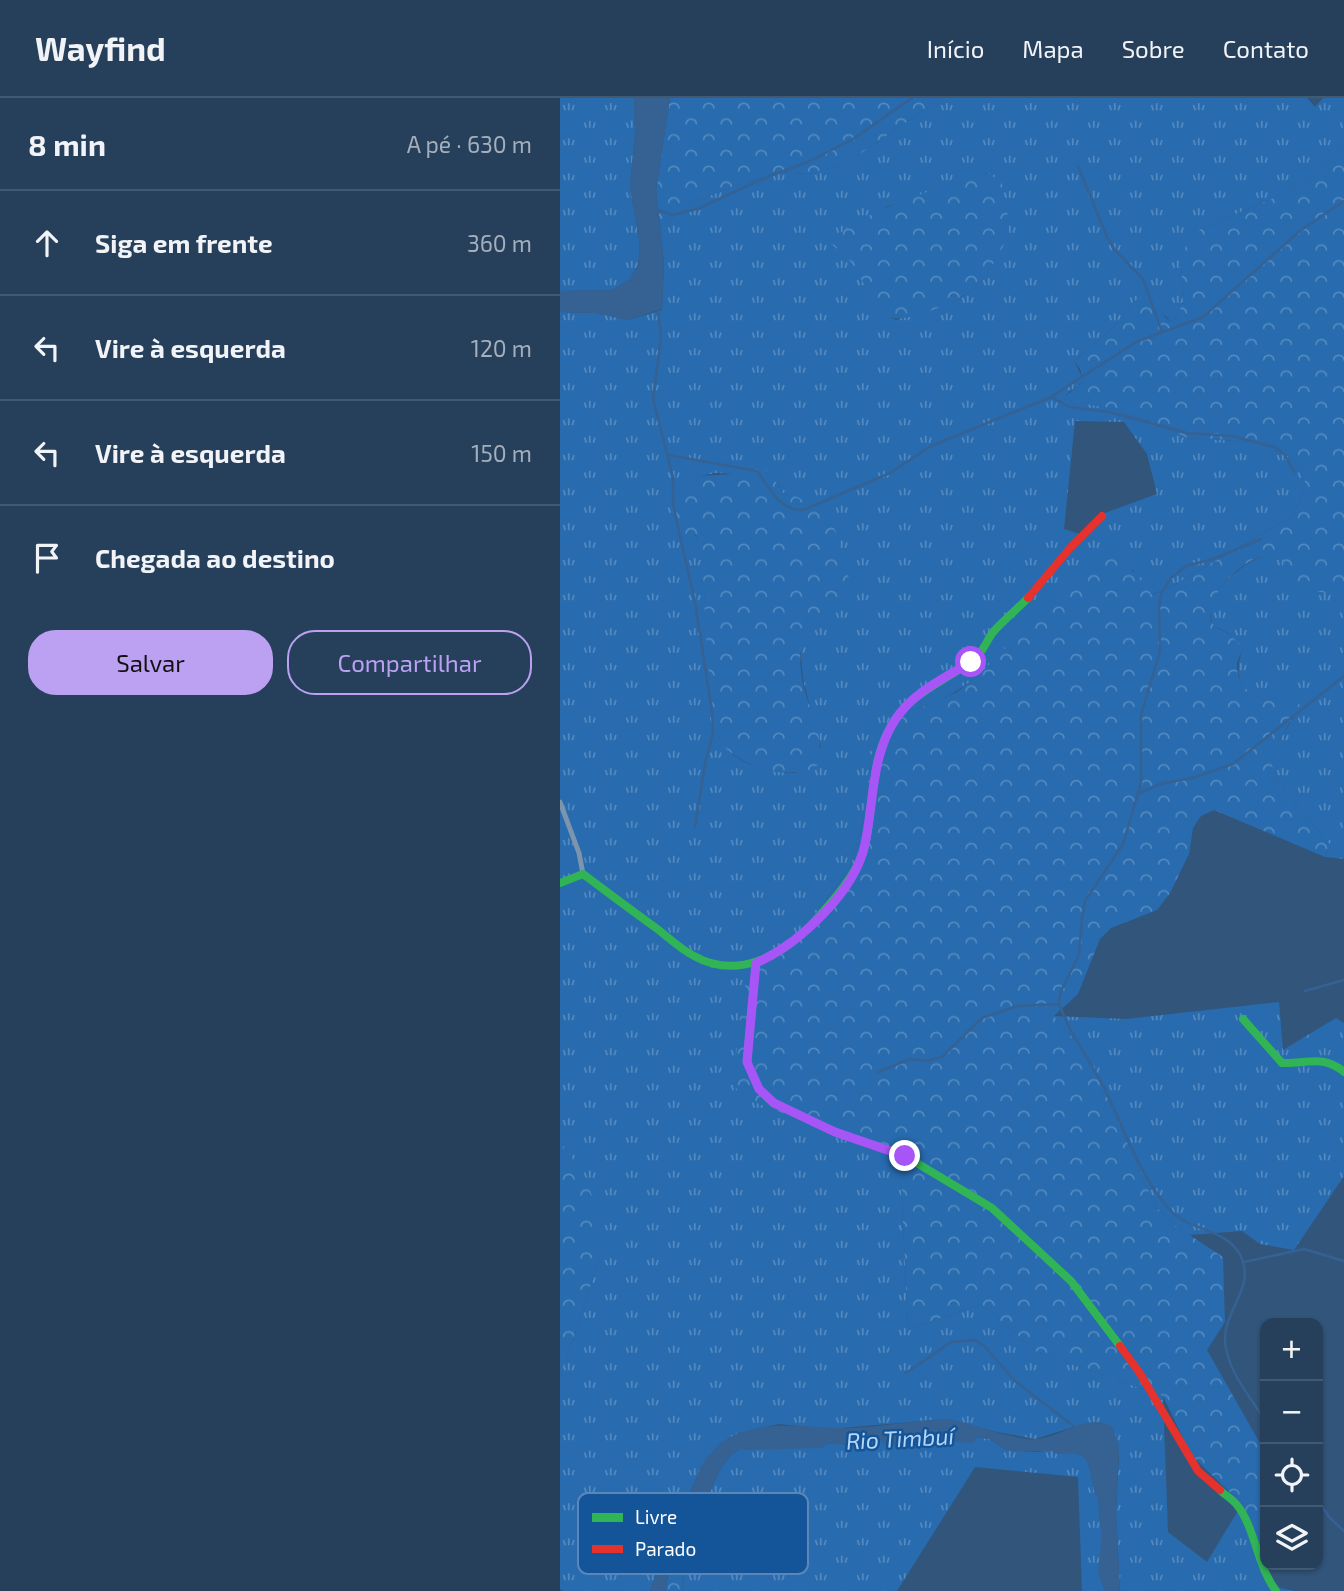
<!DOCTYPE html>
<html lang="pt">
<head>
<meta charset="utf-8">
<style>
  body { margin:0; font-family:"Exo 2",sans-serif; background:#324b65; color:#f1f3f6 }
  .controls { position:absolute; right:21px; bottom:21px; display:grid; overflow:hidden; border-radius:14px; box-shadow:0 2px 5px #0004 }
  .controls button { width:63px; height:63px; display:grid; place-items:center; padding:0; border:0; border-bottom:2px solid #425972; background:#26405c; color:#f1f3f6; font:35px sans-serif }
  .stop { position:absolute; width:21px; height:21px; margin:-16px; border:5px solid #a855f7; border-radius:50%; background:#fff }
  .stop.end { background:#a855f7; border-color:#fff; box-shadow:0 2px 7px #0008 }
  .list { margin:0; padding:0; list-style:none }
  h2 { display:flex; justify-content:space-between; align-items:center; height:91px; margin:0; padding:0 28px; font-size:30px }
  h2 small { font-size:23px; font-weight:400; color:#a4afbb }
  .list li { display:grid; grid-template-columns:46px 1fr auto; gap:21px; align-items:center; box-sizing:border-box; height:105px; padding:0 28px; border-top:2px solid #425972 }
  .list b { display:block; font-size:26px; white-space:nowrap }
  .list em { font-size:23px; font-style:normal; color:#a4afbb }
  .actions { display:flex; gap:14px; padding:21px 28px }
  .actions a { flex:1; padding:16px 0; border:2px solid #bca0f2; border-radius:28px; text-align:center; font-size:24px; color:#bca0f2 }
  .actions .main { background:#bca0f2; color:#111 }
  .icon { flex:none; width:38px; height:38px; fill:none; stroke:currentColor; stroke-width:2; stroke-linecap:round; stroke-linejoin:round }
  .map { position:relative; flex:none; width:784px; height:1493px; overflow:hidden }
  header { display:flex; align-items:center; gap:42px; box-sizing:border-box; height:98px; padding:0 35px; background:#26405c; border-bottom:2px solid #425972 }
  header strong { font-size:33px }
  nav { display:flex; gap:38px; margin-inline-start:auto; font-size:24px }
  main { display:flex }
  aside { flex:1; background:#26405c }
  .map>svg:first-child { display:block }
  .grass { fill:url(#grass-tufts); fill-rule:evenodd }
  .forest { fill:url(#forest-crowns) }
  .water { fill:#356293 }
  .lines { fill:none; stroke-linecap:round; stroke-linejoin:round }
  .stream { stroke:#356293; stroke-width:2.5 }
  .river { stroke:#356293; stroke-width:14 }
  .street { stroke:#7d94ad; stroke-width:5 }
  .fast { stroke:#30b455; stroke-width:8 }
  .jam { stroke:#e5322d; stroke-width:8 }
  .route { stroke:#a855f7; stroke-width:9 }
  .labels { text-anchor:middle; stroke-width:5; stroke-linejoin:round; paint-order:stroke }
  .water-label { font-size:23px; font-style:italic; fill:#b4d7f9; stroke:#145499 }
  .key { fill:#145499; stroke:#5a87b8; stroke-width:2 }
  .key-label { font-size:19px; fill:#fff }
</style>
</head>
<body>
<header>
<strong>Wayfind</strong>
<nav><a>Início</a><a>Mapa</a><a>Sobre</a><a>Contato</a></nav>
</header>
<main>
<aside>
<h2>8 min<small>A pé · 630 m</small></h2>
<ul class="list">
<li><svg class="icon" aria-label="ahead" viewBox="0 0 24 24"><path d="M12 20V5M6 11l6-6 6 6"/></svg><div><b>Siga em frente</b></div><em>360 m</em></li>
<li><svg class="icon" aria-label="left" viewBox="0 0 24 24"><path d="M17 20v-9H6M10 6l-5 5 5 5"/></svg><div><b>Vire à esquerda</b></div><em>120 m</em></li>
<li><svg class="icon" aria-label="left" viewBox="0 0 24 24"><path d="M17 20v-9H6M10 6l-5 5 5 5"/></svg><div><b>Vire à esquerda</b></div><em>150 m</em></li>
<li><svg class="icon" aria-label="arrive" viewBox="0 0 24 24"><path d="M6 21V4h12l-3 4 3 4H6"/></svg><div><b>Chegada ao destino</b></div></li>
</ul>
<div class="actions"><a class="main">Salvar</a><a>Compartilhar</a></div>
</aside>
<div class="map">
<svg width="784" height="1493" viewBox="0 0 784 1493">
  <defs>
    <pattern id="grass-tufts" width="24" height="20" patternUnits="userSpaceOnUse" patternTransform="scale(1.75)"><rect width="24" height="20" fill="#286baf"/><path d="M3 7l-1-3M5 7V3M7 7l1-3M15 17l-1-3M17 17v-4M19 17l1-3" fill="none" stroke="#5389bf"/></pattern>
    <pattern id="forest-crowns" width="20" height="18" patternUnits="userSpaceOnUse" patternTransform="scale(1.75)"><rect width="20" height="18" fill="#286baf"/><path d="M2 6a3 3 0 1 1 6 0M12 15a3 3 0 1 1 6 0" fill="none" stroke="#5389bf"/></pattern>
  </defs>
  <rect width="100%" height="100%" fill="#32557b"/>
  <path class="grass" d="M0 0H74L75 36 70 89 80 147 78 167 70 181 52 192 0 193Z
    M382 0H747L755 9 763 0H784V48L756 77 713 100 639 132 621 165 623 204 617 218 611 224 603 215 574 203 553 230 514 263 524 283 509 294 503 301 553 311 593 324 627 340 713 345 737 366 745 384 733 420 722 424 614 487 591 497 577 481 573 471 419 577C389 601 367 608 331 618V630L335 639 307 707 290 770 244 831 185 1000 340 1060 348 1231 421 1206 477 1254 603 1298 608 1434 647 1464 682 1406 705 1476 720 1490 734 1493H560L556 1414 559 1357 523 1326 475 1341 437 1334 387 1321 269 1331 219 1326 178 1335 142 1367 104 1454 90 1493H4L0 1491V1281L38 1164 26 1081 0 1043V214L36 215 68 222 102 212 104 165 100 128 136 103 177 87 216 74 250 76 288 64ZM428 75 425 178C412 204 362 213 336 222 319 215 312 197 303 182 299 174 292 166 286 158L326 109ZM515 323 564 324 587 356 597 396 542 416 526 438 504 431ZM156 375 173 376 217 385 223 395 238 400 246 521 240 545 243 582 261 649 235 675C206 675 171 665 158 638L144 493 143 451 113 400C128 382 133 379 156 375Z
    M709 456 719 458 774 496 784 498V761L765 759 771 748 715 681 710 663 719 643 735 617 716 599 705 603C677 591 674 576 683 550L668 535 653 527C650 518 648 508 653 500 664 482 688 461 709 456Z
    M719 904 723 952 776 920 784 925V1078L734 1152 700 1146 682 1133 629 1137 616 1128 596 1109 529 959 494 918 566 921Z
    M363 1335 402 1337 429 1341 446 1352 457 1353 479 1354 516 1348 529 1351C541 1374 537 1398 540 1422 544 1446 552 1469 551 1493H522L518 1379 415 1369 337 1493H122L130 1435 129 1425 150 1394 162 1368 171 1357 181 1350 214 1343 298 1347Z"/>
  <path class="forest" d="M110 0H382L288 64 250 76 216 74 177 87 136 103 100 128 96 93Z
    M784 48V498L749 492 725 482 723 463C700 438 635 503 653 526 656 530 663 532 667 535 673 539 678 544 683 550 682 555 677 562 677 567 676 585 690 597 705 603L716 599H732L740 607 719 643 711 663 715 681 771 748 765 759 654 712 641 718 633 730 629 756 610 795 597 812 551 830 540 841 518 896 494 918 529 959 596 1109 616 1128 663 1159 665 1224 647 1252 705 1354V1467L703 1469 682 1406 631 1357 603 1298 477 1254 421 1206 348 1231 340 1060 184 1000 172 985 187 876 244 831 290 770 307 707 310 653 335 640 331 630 330 618 362 609 397 594 419 577 521 472 545 462 562 459 592 497 614 487 722 424 733 420 745 384 737 366 713 345 627 340 593 324 553 311 502 301 524 283 520 271 514 263 553 230 574 203 584 198 595 199 606 220 611 224 617 218 623 204 621 165 626 147 639 132 713 100 756 77Z
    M428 75 442 85C444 99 451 125 448 138 447 143 425 180 421 185 410 199 343 229 328 218 309 205 303 178 288 161 283 154 274 150 269 143 315 107 373 92 428 75Z
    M199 371 209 373 223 395 238 399 272 422 296 504 246 522C240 542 239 560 242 581 247 610 270 644 255 671 227 677 203 676 179 660 173 656 166 652 162 646 150 628 145 521 144 493 142 472 145 456 135 436L127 439 115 424 113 400C135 373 140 379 171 376 181 375 189 372 199 371Z
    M0 1043 26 1081 38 1115V1164L0 1281Z
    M129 1425C133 1448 123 1470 122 1493H105L112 1460Z"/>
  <path class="water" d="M74 0H110L96 93 104 165 102 211 68 222 36 215 0 214V193L52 192 70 181 78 167 80 147 70 89 75 36Z
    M387 1321C415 1325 451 1343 479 1341 504 1338 528 1314 553 1329L559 1349 556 1414 560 1493H551C552 1469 544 1446 540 1422 537 1398 541 1374 529 1351L516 1348 493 1353H457L446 1352 429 1341 402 1337 363 1335 298 1347 214 1343 181 1350 171 1357 162 1368 150 1394 125 1432 112 1460 105 1493H90L104 1454 142 1367C175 1311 243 1332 295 1330 326 1328 356 1322 387 1321Z"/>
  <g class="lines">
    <path class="stream" d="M518 68 547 139 555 152 583 181 602 234
      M98 112 113 117 140 110 200 82 250 63 293 41 352 0
      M98 213 101 240 93 301 113 379V407L135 504 152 614 153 635 145 666 135 729
      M492 299 509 309 549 314 627 335 672 338 714 349 725 357 734 374
      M108 357 197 373C209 389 222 417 246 411L330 375 371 348 491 299 576 244 643 219 741 132 784 103
      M701 441 653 461 626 468 611 480 601 496 599 509 600 553 581 617V685L563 746 525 803 522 820 519 857 501 893 499 904C506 931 533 967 546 993 564 1031 581 1080 609 1111 629 1134 670 1130 682 1161 694 1190 664 1213 665 1242 666 1271 690 1299 705 1322
      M578 696 600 686 632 680 673 666 784 578
      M745 893 784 882
      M318 974 350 961 367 963 382 959 422 920 457 908 500 906
      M684 1164 744 1151 784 1163
      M346 1275 391 1244 415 1242 424 1248 455 1283 515 1329
      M758 1402 769 1419 784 1433"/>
    <path class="river" d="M329 1341 397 1336 410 1338
      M186 1345 260 1343
      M498 1349C535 1344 535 1362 541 1393
      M549 1437 545 1473 552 1493"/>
    <path class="street" d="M0 704 19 755 23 776"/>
    <path class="fast" d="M0 785 23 776C47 794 71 812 96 830 108 839 120 851 134 858 177 882 222 858 252 826 272 804 297 777 305 748 315 705 309 658 336 620 356 592 390 581 416 559 424 553 427 541 434 533 444 522 457 511 468 500
      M196 865 187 964 199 991 213 1005 275 1034 345 1058 432 1110 511 1183 560 1248
      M683 921 722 965C747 966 763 956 784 974
      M660 1392C665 1397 672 1401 677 1407 695 1429 697 1468 716 1493"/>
    <path class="jam" d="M468 500 511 449 542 418
      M560 1248 579 1274 638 1373 660 1392"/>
  </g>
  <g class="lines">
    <path class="route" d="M345 1058 275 1034 214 1005 199 991 187 964 196 865C239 846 295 794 305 746 314 704 311 659 335 622 352 595 384 580 411 564"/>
  </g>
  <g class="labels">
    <g class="water-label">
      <text transform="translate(340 1341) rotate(-3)" y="8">Rio Timbuí</text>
    </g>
  </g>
  <rect x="18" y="1395" width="230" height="81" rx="10" class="key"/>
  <rect x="32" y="1415" width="31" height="9" fill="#30b455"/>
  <rect x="32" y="1447" width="31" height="8" fill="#e5322d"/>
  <g class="key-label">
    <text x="75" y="1426">Livre</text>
    <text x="75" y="1458">Parado</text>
  </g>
</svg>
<div class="controls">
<button>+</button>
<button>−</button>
<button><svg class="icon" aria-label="locate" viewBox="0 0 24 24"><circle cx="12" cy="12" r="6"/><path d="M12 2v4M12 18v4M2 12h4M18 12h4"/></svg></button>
<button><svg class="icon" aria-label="layers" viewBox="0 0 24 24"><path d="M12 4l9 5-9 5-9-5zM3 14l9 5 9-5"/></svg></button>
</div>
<div class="stop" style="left:411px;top:564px"></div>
<div class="stop end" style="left:345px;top:1058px"></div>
</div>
</main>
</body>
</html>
